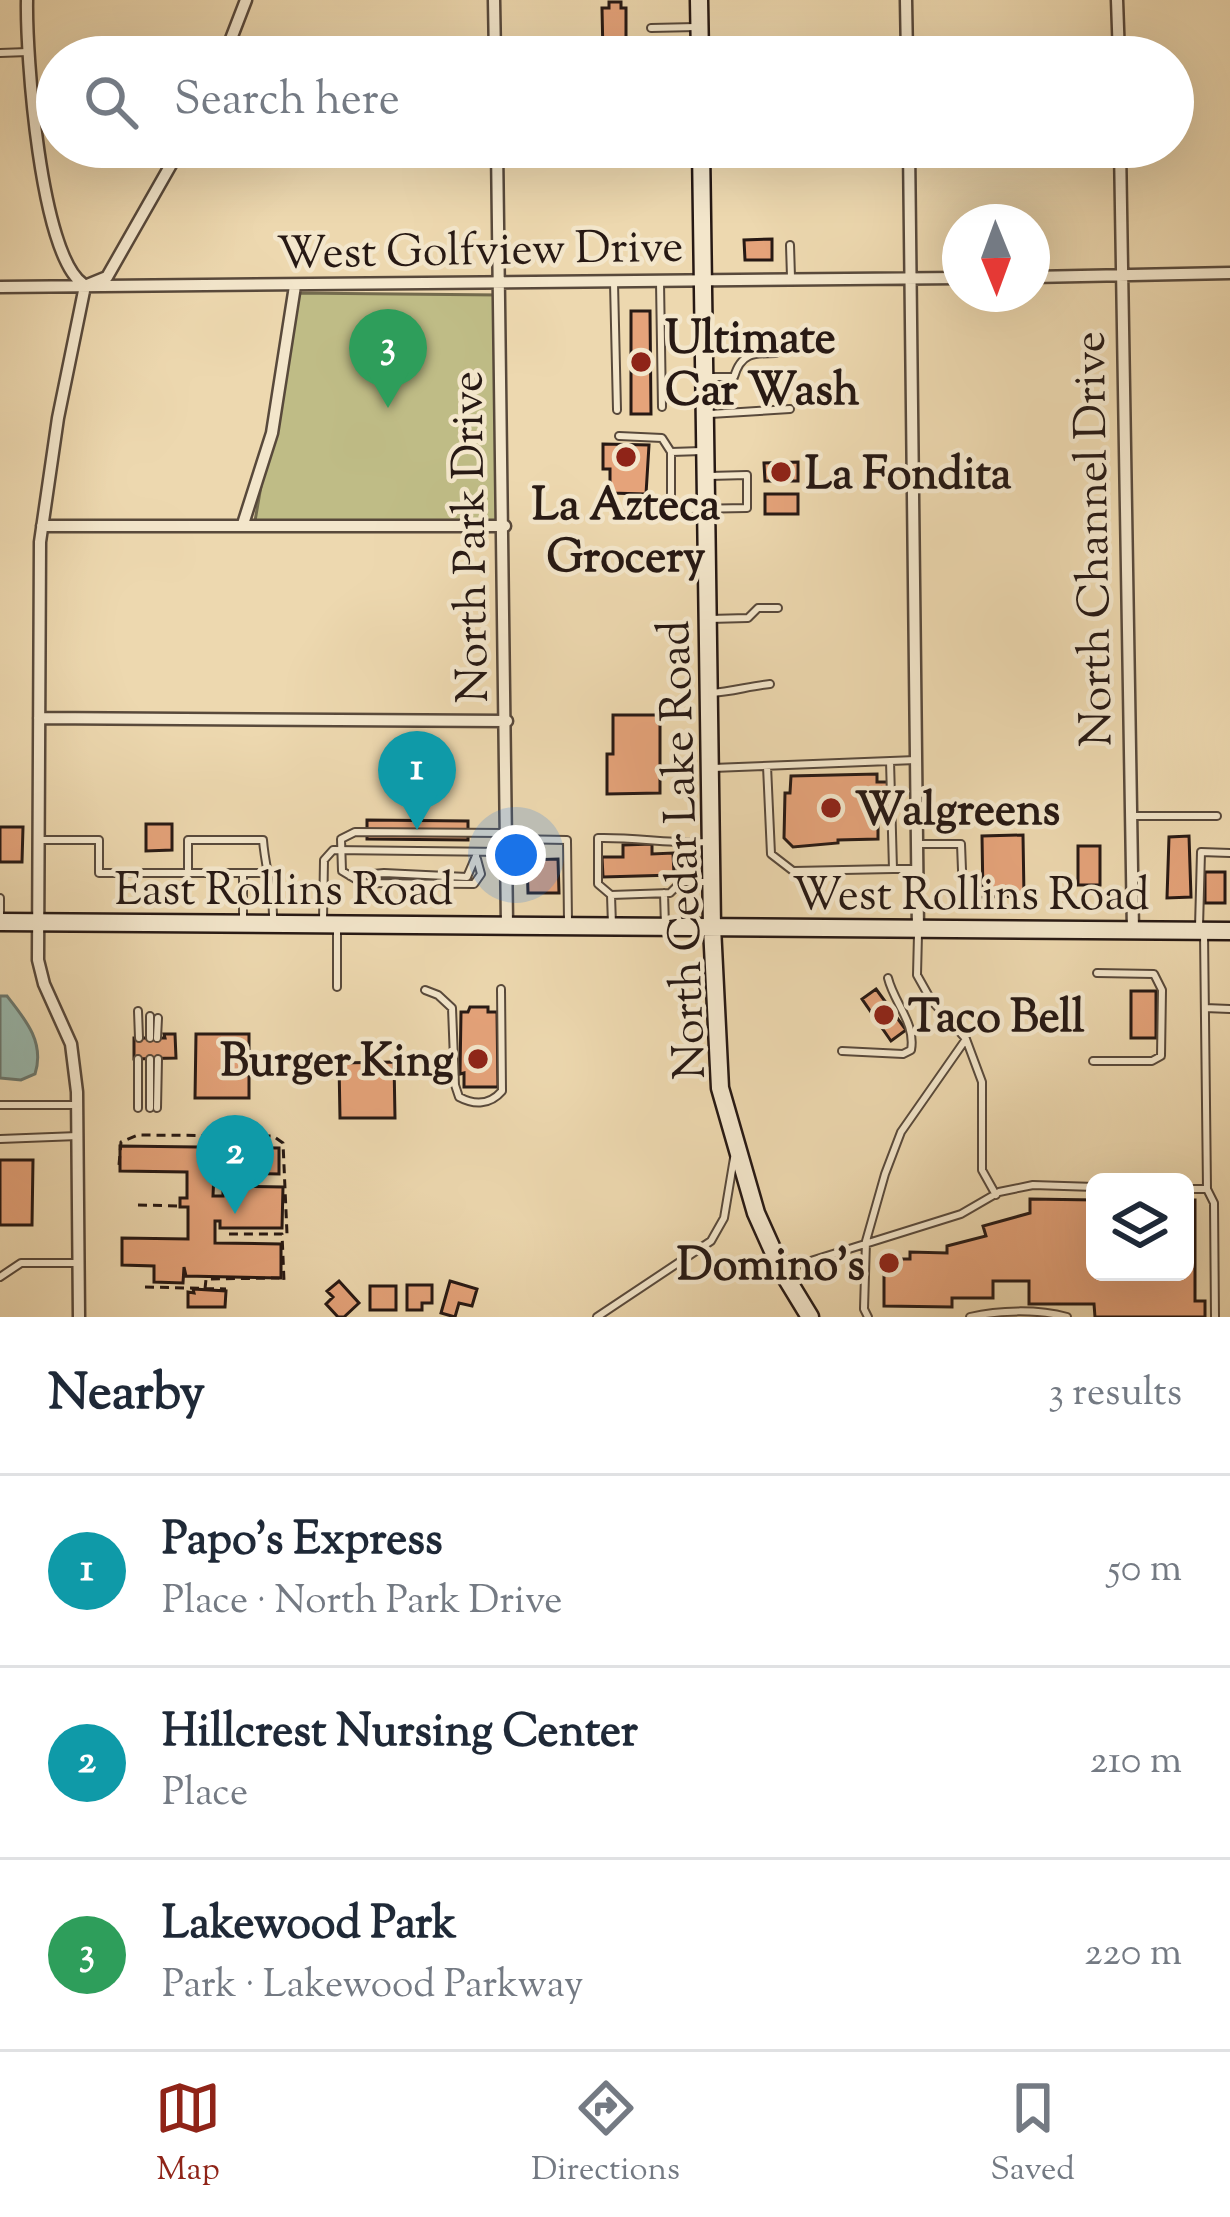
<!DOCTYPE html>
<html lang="en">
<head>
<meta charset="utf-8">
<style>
	:root { --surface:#fff; --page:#f2f2f3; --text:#1f2937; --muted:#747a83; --line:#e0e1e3; --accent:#8f2418 }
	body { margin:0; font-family:"Sorts Mill Goudy",serif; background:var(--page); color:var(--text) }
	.controls { position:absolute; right:36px; bottom:36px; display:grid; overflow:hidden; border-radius:18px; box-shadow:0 12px 48px #0002 }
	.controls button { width:108px; height:108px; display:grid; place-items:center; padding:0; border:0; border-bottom:3px solid var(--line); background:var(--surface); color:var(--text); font:60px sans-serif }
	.compass { position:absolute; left:942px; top:204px; width:108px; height:108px; border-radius:50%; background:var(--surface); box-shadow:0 12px 48px #0002; rotate:179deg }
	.you { position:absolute; left:516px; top:855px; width:42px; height:42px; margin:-30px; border:9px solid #fff; border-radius:50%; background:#1a73e8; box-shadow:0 0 0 18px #1a73e833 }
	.badge { display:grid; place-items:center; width:78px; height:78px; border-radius:50%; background:var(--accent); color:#fff; font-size:39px; font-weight:700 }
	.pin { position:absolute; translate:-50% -99px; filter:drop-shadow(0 3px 6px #0008) }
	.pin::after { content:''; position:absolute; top:63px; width:42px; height:36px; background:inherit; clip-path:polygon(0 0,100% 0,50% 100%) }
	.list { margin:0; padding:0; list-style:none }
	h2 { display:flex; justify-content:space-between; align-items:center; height:156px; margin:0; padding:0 48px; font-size:51px }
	h2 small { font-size:39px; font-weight:400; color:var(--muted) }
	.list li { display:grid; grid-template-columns:78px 1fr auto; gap:36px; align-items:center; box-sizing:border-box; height:192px; padding:0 48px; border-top:3px solid var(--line) }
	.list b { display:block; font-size:45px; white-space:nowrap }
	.list p { margin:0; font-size:39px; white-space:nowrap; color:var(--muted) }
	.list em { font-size:39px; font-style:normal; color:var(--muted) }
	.icon { flex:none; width:66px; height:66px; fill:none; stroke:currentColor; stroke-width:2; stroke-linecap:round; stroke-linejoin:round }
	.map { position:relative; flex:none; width:1230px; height:1317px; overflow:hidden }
	.search { position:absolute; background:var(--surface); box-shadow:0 12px 48px #0002; left:36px; right:36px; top:36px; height:132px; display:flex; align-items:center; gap:30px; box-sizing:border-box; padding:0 42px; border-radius:66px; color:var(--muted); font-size:45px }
	.sheet { height:732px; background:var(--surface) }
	nav { display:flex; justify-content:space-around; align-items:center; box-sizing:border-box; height:168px; border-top:3px solid var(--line); background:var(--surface); font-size:33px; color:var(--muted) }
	nav a { display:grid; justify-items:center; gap:6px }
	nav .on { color:var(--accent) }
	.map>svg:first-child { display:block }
</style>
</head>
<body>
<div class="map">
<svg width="1230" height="1317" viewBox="0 0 1230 1317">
	<rect width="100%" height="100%" fill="#edd8af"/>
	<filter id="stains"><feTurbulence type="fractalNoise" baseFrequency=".00167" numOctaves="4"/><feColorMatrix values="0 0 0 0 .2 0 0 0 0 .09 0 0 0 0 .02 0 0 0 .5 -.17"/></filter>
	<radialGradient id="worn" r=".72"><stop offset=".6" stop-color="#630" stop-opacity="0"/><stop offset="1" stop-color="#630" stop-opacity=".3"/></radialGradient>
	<!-- green -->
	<path fill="#bfbc86" stroke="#736a4d" stroke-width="3" d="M294,293L500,295L505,521H255Z"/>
	<!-- water -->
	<path fill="#99b9ae" stroke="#6b7970" stroke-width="3" d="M0,996H7C26,1020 45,1043 35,1074L21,1080L0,1078Z"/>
	<!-- building -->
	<path fill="#e5a37a" stroke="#271914" stroke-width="3" d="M609,2H621V8H626V38H641V55H603L602,8H609Z
		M772,239V260H745L744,240Z
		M631,311H650L651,414H631Z
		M603,444L649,445L646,494L610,493V469H603Z
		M798,462V481H765L764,463Z
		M765,494H798V514H765Z
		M613,715H660V793L607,794V754H613Z
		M877,774V782H889V801H878V839L838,840V843L793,847L784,838L785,793H790L791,776Z
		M367,820L468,821V840L367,839Z
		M146,824H172V850L146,851Z
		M0,827H23L22,862H0Z
		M1023,835L1024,896L983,897L982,836Z
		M1189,836L1191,897L1167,898L1169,837Z
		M652,844V854L673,853L674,875L603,877L602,857H623V845Z
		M1078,846H1100V885H1078Z
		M558,859L559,893H528L527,860Z
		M1205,872H1225V903H1205Z
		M876,989L906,1030L891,1041L862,999Z
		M1131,991H1156V1038H1131Z
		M470,1007H488V1012H497L498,1087H464V1073L460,1074L461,1012H468Z
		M164,1034H175L176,1058L134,1059V1038H165Z
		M196,1034H249V1098H195Z
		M394,1062L395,1118H340L339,1063Z
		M120,1146L279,1148V1174L214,1173L213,1196H223V1186L283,1187L282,1228H220V1221H215V1243L281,1244V1278L186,1276L184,1267L183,1283L154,1282V1266L122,1265V1238L188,1239V1207H180V1198H187V1172L120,1171Z
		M0,1160H33L32,1225H0Z
		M1030,1199L1095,1200V1272H1185V1200H1195V1301H1205V1317H1095L1094,1304H1029V1281H993V1298H952V1307L884,1306V1259H910V1252L947,1253V1246L986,1236L983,1226L1030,1213Z
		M339,1281L359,1303L344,1317H338L326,1304L333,1297L327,1291Z
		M450,1281L477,1289L472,1306L459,1303L455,1317L441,1313Z
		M407,1285H432V1303H422V1310H407Z
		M370,1286H396V1310H370Z
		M193,1289L226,1291L225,1307H188V1292L194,1293Z"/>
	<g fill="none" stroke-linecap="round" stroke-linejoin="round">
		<defs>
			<path id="service" d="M651,28L696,27
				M0,53L28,52
				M790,245L791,277
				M660,282L662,407
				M614,283L617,410
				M708,377H734C741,353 753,353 776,353
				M710,414L790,409
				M619,436L662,438L671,452L702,451
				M671,452V509
				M633,510L747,508V475L709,476
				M709,619L748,618L758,608H778
				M710,693C732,692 749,686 770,684
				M890,761L893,869H918
				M767,766L771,854L793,871L893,869
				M713,768L916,760
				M1131,816H1217
				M507,839L567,840L568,922
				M39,840H99V873H265
				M679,844L681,882
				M917,844H961L963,896
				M477,859L481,874L474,884L362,883L342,871L341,839L355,832L505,833
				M188,873V840H263C265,868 274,892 273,920
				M243,873V923
				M350,876L384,873L467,877L476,856
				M664,893L665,926
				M611,895L670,893L681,882H711
				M0,898V919
				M323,920L324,860L333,850L504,852
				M612,925L611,895L598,884V838C636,837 670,844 707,842
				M1199,927L1201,852L1230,853
				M337,928V987
				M425,990L438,995L452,1008L455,1085L459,1097C474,1105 490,1105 502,1091L501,989
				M1205,1008L1230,1009
				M138,1011L139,1038
				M150,1038V1016
				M157,1038L158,1018
				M966,1039L982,1082V1170L996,1195
				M842,1051L903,1054L911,1050C916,1023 894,1003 888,978
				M138,1059V1108
				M150,1059V1108
				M1093,1061H1152L1161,1056L1162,990L1154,974L1097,973
				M0,1105H74
				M157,1108L158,1059
				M0,1139L78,1136
				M1185,1189H1207L1204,933
				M1207,1189L1214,1203L1215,1317
				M785,1269L961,1214L999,1192L1033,1185L1095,1187
				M0,1277L21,1263H79
				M597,1317L711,1241L724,1218L734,1158
				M868,1317L864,1309L866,1241L885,1174L901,1132L966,1039L931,1000L917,975L918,934
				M970,1317C999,1310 1038,1309 1067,1317"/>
			<path id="minor" d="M27,0C26,55 40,254 83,284
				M494,0L495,57
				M906,0L907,57
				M1117,0L1119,57
				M224,57L246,0
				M497,147L507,925
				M909,147L918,930
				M1120,147L1133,931
				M1032,277L1230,273
				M0,287L960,278
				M243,524L272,433L295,286
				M42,526H505
				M39,718L507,721
				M79,1317L77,1092L71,1044L44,984L38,960L40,542L58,418L85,286L107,277L181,147"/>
			<path id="secondary" d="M699,0L700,57
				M701,147L712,927L720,1088L756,1213L782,1271L810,1317
				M0,922L1230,931"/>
		</defs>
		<!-- service casing -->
		<use href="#service" stroke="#58493b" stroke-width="10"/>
		<!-- minor casing -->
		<use href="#minor" stroke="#58493b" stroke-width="15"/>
		<!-- secondary casing -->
		<use href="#secondary" stroke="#271914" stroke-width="21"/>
		<!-- path -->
		<path stroke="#271914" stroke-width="3" stroke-dasharray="9 6" stroke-linecap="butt" d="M119,1165L121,1142L138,1135L273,1136L283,1143L287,1234H282
			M138,1205L179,1206
			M145,1287L226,1289
			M205,1289L206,1279L279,1278L284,1281L282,1234H229"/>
		<!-- service -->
		<use href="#service" stroke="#f3e6cb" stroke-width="6"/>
		<!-- minor -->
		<use href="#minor" stroke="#f3e6cb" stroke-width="10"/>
		<!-- secondary -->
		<use href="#secondary" stroke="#f3e6cb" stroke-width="16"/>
	</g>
	<!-- markers -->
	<g fill="#8f2418" stroke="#f3e6cb" stroke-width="4.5">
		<circle cx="641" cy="362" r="12"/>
		<circle cx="626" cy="457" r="12"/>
		<circle cx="781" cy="472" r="12"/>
		<circle cx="831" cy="808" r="12"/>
		<circle cx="884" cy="1015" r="12"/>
		<circle cx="478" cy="1059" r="12"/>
		<circle cx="889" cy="1263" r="12"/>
	</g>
	<g text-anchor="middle" stroke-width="9" stroke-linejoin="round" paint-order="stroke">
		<!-- street labels -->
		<g font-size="45" fill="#271914" stroke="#f3e6cb">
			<text transform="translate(480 248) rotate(-1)" y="16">West Golfview Drive</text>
			<text transform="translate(468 537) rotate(-91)" y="16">North Park Drive</text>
			<text transform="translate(1091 539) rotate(-91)" y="16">North Channel Drive</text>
			<text transform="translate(680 850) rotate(-92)" y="16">North Cedar Lake Road</text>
			<text x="284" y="904">East Rollins Road</text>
			<text x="971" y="909">West Rollins Road</text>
		</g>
		<!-- poi labels -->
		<g font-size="45" font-weight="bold" fill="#271914" stroke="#f3e6cb" text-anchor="start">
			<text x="665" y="352">Ultimate<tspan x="665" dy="52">Car Wash</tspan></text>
			<text x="805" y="488">La Fondita</text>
			<text x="626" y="519" text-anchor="middle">La Azteca<tspan x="626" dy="52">Grocery</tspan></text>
			<text x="855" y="824">Walgreens</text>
			<text x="908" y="1031">Taco Bell</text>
			<text x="454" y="1075" text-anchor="end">Burger King</text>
			<text x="865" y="1279" text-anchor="end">Domino's</text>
		</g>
	</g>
	<rect width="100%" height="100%" filter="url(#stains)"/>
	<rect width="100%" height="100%" fill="url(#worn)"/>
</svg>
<div class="controls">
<button><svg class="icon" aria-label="layers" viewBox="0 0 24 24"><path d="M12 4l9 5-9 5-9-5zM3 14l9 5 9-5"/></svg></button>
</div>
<svg class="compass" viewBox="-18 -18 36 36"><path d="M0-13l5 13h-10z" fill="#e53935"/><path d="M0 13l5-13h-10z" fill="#747a83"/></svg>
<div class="you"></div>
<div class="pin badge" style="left:417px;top:830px;background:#0f9aa8">1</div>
<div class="pin badge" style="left:235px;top:1214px;background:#0f9aa8">2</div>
<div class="pin badge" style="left:388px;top:408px;background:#2e9e5b">3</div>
<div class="search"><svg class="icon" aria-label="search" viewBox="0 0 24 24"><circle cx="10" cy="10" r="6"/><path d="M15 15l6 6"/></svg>Search here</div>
</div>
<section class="sheet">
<h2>Nearby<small>3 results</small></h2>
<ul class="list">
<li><span class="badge" style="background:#0f9aa8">1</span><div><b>Papo's Express</b><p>Place · North Park Drive</p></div><em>50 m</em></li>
<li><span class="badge" style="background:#0f9aa8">2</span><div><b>Hillcrest Nursing Center</b><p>Place</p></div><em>210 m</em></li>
<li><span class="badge" style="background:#2e9e5b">3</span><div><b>Lakewood Park</b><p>Park · Lakewood Parkway</p></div><em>220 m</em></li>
</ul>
</section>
<nav>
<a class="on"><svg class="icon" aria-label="map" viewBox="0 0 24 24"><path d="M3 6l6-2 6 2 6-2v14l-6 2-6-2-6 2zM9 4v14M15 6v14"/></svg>Map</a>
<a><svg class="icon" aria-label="directions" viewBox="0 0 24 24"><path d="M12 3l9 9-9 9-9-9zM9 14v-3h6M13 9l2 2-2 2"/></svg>Directions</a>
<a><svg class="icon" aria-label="saved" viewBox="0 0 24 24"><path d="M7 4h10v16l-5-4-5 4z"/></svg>Saved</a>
</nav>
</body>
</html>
